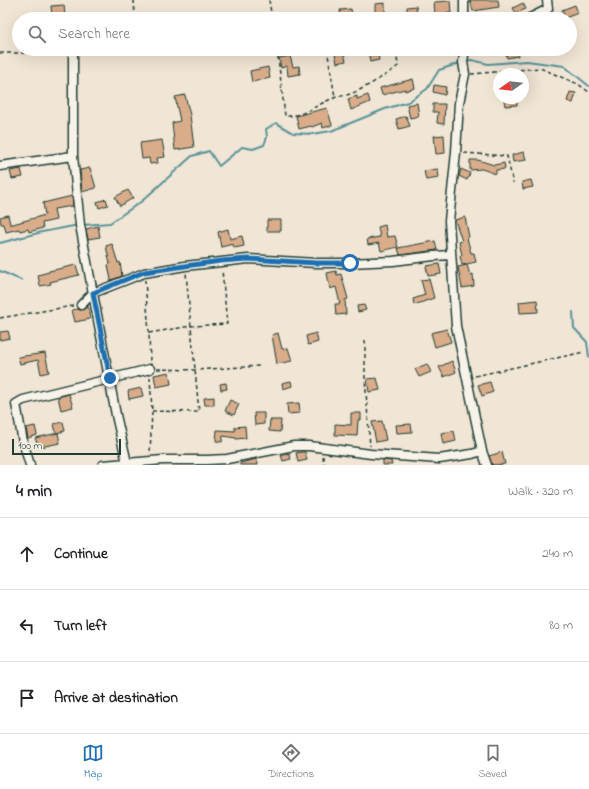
<!DOCTYPE html>
<html lang="en">
<head>
<meta charset="utf-8">
<style>
	:root { --surface:#fff; --page:#f6f6f6; --text:#202124; --muted:#757577; --line:#e0e0e0; --accent:#1f6fb2 }
	body { margin:0; font-family:"Indie Flower",sans-serif; background:var(--page); color:var(--text) }
	.compass { position:absolute; left:493px; top:68px; width:36px; height:36px; border-radius:50%; background:var(--surface); box-shadow:0 4px 16px #0002; rotate:256deg }
	.scale { position:absolute; left:12px; bottom:10px; width:109px; box-sizing:border-box; padding-left:4px; border:2px solid #1f3d34; border-top:0; font-size:11px; line-height:14px; white-space:nowrap; color:#1f3d34; -webkit-text-stroke:3px #f7f3e8; paint-order:stroke }
	.stop { position:absolute; width:12px; height:12px; margin:-9px; border:3px solid #1f6fb2; border-radius:50%; background:#fff }
	.stop.end { background:#1f6fb2; border-color:#fff; box-shadow:0 1px 4px #0008 }
	.list { margin:0; padding:0; list-style:none }
	h2 { display:flex; justify-content:space-between; align-items:center; height:52px; margin:0; padding:0 16px; font-size:17px }
	h2 small { font-size:13px; font-weight:400; color:var(--muted) }
	.list li { display:grid; grid-template-columns:26px 1fr auto; gap:12px; align-items:center; box-sizing:border-box; height:72px; padding:0 16px; border-top:1px solid var(--line) }
	.list b { display:block; font-size:15px; white-space:nowrap }
	.list em { font-size:13px; font-style:normal; color:var(--muted) }
	.icon { flex:none; width:22px; height:22px; fill:none; stroke:currentColor; stroke-width:2; stroke-linecap:round; stroke-linejoin:round }
	.map { position:relative; flex:none; width:589px; height:465px; overflow:hidden }
	.search { position:absolute; background:var(--surface); box-shadow:0 4px 16px #0002; left:12px; right:12px; top:12px; height:44px; display:flex; align-items:center; gap:10px; box-sizing:border-box; padding:0 14px; border-radius:22px; color:var(--muted); font-size:15px }
	.sheet { height:268px; background:var(--surface) }
	nav { display:flex; justify-content:space-around; align-items:center; box-sizing:border-box; height:56px; border-top:1px solid var(--line); background:var(--surface); font-size:11px; color:var(--muted) }
	nav a { display:grid; justify-items:center; gap:2px }
	nav .on { color:var(--accent) }
	.map>svg:first-child { display:block }
</style>
</head>
<body>
<div class="map">
<svg width="589" height="465" viewBox="0 0 589 465">
	<rect width="100%" height="100%" fill="#f1e5d5"/>
	<filter id="ink" filterUnits="userSpaceOnUse"><feTurbulence type="fractalNoise" baseFrequency=".025" numOctaves="2"/><feDisplacementMap in="SourceGraphic" scale="8" xChannelSelector="R" yChannelSelector="G"/><feConvolveMatrix kernelMatrix="1 2 1 2 8 2 1 2 1" color-interpolation-filters="sRGB"/></filter>
	<g filter="url(#ink)">
		<g fill="none" stroke-linecap="round" stroke-linejoin="round">
			<!-- stream -->
			<path stroke="#599399" stroke-width="2" d="M466,61L472,60L488,64L527,61L564,66L589,86
				M83,225L110,223L142,201L192,156L209,151L219,166L242,147L253,149L264,145L267,137L266,129L276,123L293,133L312,134L331,131L385,109L408,102L427,89L439,70L460,63
				M0,243L42,232L79,225
				M0,271L21,280
				M573,312L574,328L587,342L589,357"/>
		</g>
		<!-- building -->
		<path fill="#d9ac8a" stroke="#1f3d34" d="M470,0H498L499,7L473,11Z
			M450,1L451,13L435,14L434,2Z
			M385,3V16H375V4Z
			M523,3L526,9L516,13L513,8Z
			M64,5L65,16H52L51,6Z
			M575,5L578,13L565,18L562,10Z
			M416,6L417,15L407,16V7Z
			M351,9L352,17L341,19L340,10Z
			M334,49H343L346,61L337,63Z
			M368,49H377L379,60L370,62Z
			M505,49H516L518,56L507,58Z
			M290,56L293,67L299,66L300,74L288,76L287,66L281,68L279,58Z
			M268,67L270,78L252,82L250,71Z
			M413,79L415,88L405,91V89L382,95L380,88Z
			M434,85L446,87L445,95L433,92Z
			M570,92L576,93L573,103L567,101Z
			M185,95L190,115L194,147L175,150L172,123L180,121L175,97Z
			M368,95L370,102L351,110L348,99L357,96V99Z
			M510,98H517V105L505,106L504,100H511Z
			M417,103L419,116L410,118L407,105Z
			M433,104H445L444,124L437,123L438,112H433Z
			M327,108L332,125L323,128L322,123L312,127L311,126L299,129L296,116Z
			M406,116L410,126L399,129L396,119Z
			M444,135L445,153L436,154L434,136Z
			M162,140L165,157L157,158L158,163L150,164L149,158L142,159L140,143Z
			M524,152L526,160L513,162L512,155Z
			M470,160H478L494,165L504,163L505,169L496,170V174L482,169L470,170Z
			M90,168L96,188L82,192L80,170Z
			M21,169L23,177L12,179L10,171Z
			M438,169L439,178L426,180L424,171Z
			M461,169L470,173L467,180L459,176Z
			M531,180L533,187L523,189L522,182Z
			M128,190L133,198L120,206L115,197Z
			M72,196L73,206L54,209L56,220L42,223L43,228L29,232L28,229L20,231L19,229L6,232L4,224H1L0,217L8,215L10,224H13L45,215L43,203Z
			M106,199L108,205L99,208L97,202Z
			M465,217L469,237L467,238L471,253H474L476,262L462,265L460,256L462,255L459,242L462,241L455,220Z
			M267,220H281V231H267Z
			M385,225L387,237L395,236L398,247L381,251L379,243L368,245L367,239L380,237L378,227Z
			M98,226L100,237L88,239L86,229Z
			M228,229L230,239L242,236L244,246L234,248L233,244L221,247L218,232Z
			M435,241L437,250L400,255L398,248Z
			M112,244L118,263L120,262L122,276L111,280L108,265L110,264L106,246Z
			M439,264L441,274L428,276L426,266Z
			M76,265L79,275L50,282L51,284L40,286L38,275L49,272V271Z
			M467,265L470,275L473,274L474,286L462,288L458,267Z
			M336,271L337,275L341,274L348,299L345,300L346,314L336,315L335,304H340L336,287L330,289L327,273Z
			M429,279L434,298L414,305L413,299L425,295L421,280Z
			M537,300L538,312L520,313L519,302Z
			M364,305L366,310L358,312L357,306Z
			M88,306L90,319L75,322L72,310L77,309L82,310Z
			M447,329L451,342L435,347L431,333Z
			M8,331L10,338L0,340V332Z
			M278,333L282,349L288,348L292,361L277,364L272,335Z
			M316,333L318,342L308,345L306,336Z
			M45,353L49,372L41,374L38,360L20,364L18,357Z
			M452,361L456,372L444,377L439,367Z
			M427,364L431,372L419,377L415,369Z
			M169,372L171,384L156,387L154,375Z
			M377,378L380,390L369,392L367,379Z
			M291,381L292,386L283,389L282,383Z
			M490,382L493,392L482,396L478,385Z
			M226,383L227,389L221,390L220,384Z
			M141,388L143,396L129,399L128,391Z
			M69,394L73,407L61,410L58,397Z
			M214,397V405H205L204,398Z
			M230,400L239,404L234,415L225,411Z
			M299,403L300,413L288,414L287,404Z
			M254,413H264V424L255,425Z
			M351,413H361V420H358L357,436L335,435V424L351,425Z
			M270,420H281L280,432L269,431Z
			M382,421L386,440L376,442L372,422Z
			M63,422L65,431L56,433L54,424Z
			M411,424L412,432L397,433L396,425Z
			M35,426L37,435L28,438L26,428Z
			M245,426L246,438L236,439V438L223,436L222,442L216,441L217,430L235,431V427Z
			M454,431L456,441L443,444L441,433Z
			M58,433L60,443L40,447L39,443H37L35,438Z
			M302,452H305L307,460L298,462L296,453Z
			M502,452L505,464L492,465L489,456Z
			M289,453L291,459L283,461L281,455Z
			M257,459L258,465H240V463Z
			M383,460L391,461L392,465H383Z"/>
		<g fill="none" stroke-linecap="round" stroke-linejoin="round">
			<defs>
				<path id="minor" d="M464,19V0
					M528,19L548,9L547,0
					M465,49L463,62L465,74L459,103L456,152L449,221L456,326L482,451L487,465
					M73,156L80,225L116,415L127,463
					M0,166L73,156V53
					M81,305L93,293L144,273L185,266L248,259L316,263H350L393,261L434,256L451,255
					M30,465L23,442L16,404L23,400L150,369
					M103,465L163,460H207L227,459L294,446H309L371,454L439,459L472,454L482,451"/>
			</defs>
			<!-- minor casing -->
			<use href="#minor" stroke="#1f3d34" stroke-width="11"/>
			<!-- path -->
			<path stroke="#1f3d34" stroke-width="1.5" stroke-dasharray="4 3" stroke-linecap="butt" d="M134,0L135,19
				M269,0L272,19
				M277,49L285,116C304,117 317,104 334,98C338,96 343,96 347,95C359,92 388,74 398,66L396,49
				M327,49L335,97
				M0,53H66
				M80,53L227,49
				M471,74L540,68L578,84L589,92
				M464,153L507,156L513,183
				M145,280L149,333L150,362
				M0,318L73,306
				M149,333L191,326L227,324L222,270
				M365,340V378L370,446
				M157,369L194,370L260,366
				M475,376L584,352
				M150,377L152,411L150,454
				M152,411L199,412L186,273
				M323,456L324,465"/>
			<!-- minor -->
			<use href="#minor" stroke="#f7f3e8" stroke-width="8"/>
		</g>
	</g>
	<g fill="none" stroke-linecap="round" stroke-linejoin="round" filter="url(#ink)">
		<!-- route -->
		<path stroke="#1f6fb2" stroke-width="5" d="M110,378L93,293L144,272L185,266L221,261L248,259L316,263H350"/>
	</g>
</svg>
<svg class="compass" viewBox="-18 -18 36 36"><path d="M0-13l5 13h-10z" fill="#e53935"/><path d="M0 13l5-13h-10z" fill="#757577"/></svg>
<div class="scale">100 m</div>
<div class="stop" style="left:350px;top:263px"></div>
<div class="stop end" style="left:110px;top:378px"></div>
<div class="search"><svg class="icon" aria-label="search" viewBox="0 0 24 24"><circle cx="10" cy="10" r="6"/><path d="M15 15l6 6"/></svg>Search here</div>
</div>
<section class="sheet">
<h2>4 min<small>Walk · 320 m</small></h2>
<ul class="list">
<li><svg class="icon" aria-label="ahead" viewBox="0 0 24 24"><path d="M12 20V5M6 11l6-6 6 6"/></svg><div><b>Continue</b></div><em>240 m</em></li>
<li><svg class="icon" aria-label="left" viewBox="0 0 24 24"><path d="M17 20v-9H6M10 6l-5 5 5 5"/></svg><div><b>Turn left</b></div><em>80 m</em></li>
<li><svg class="icon" aria-label="arrive" viewBox="0 0 24 24"><path d="M6 21V4h12l-3 4 3 4H6"/></svg><div><b>Arrive at destination</b></div></li>
</ul>
</section>
<nav>
<a class="on"><svg class="icon" aria-label="map" viewBox="0 0 24 24"><path d="M3 6l6-2 6 2 6-2v14l-6 2-6-2-6 2zM9 4v14M15 6v14"/></svg>Map</a>
<a><svg class="icon" aria-label="directions" viewBox="0 0 24 24"><path d="M12 3l9 9-9 9-9-9zM9 14v-3h6M13 9l2 2-2 2"/></svg>Directions</a>
<a><svg class="icon" aria-label="saved" viewBox="0 0 24 24"><path d="M7 4h10v16l-5-4-5 4z"/></svg>Saved</a>
</nav>
</body>
</html>
